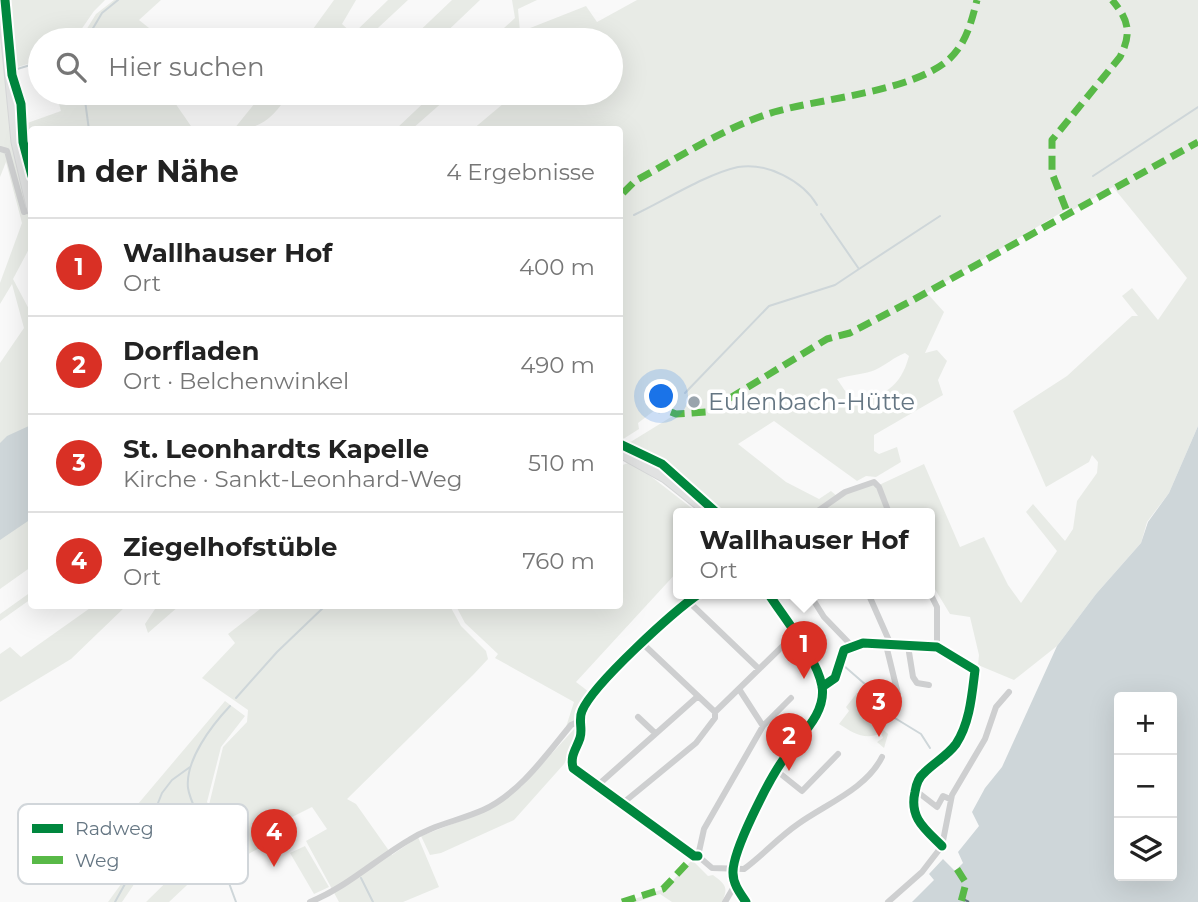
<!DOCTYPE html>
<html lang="de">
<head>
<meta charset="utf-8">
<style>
	:root { --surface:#fff; --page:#f6f6f6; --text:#222; --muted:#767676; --line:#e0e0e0; --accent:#d93025 }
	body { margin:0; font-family:Montserrat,sans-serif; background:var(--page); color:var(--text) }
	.controls { position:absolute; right:21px; bottom:21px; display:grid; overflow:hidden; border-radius:7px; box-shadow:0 7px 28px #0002 }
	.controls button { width:63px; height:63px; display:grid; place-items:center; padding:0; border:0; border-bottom:2px solid var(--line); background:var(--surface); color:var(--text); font:35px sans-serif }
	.you { position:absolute; left:662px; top:397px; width:24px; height:24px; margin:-18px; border:5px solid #fff; border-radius:50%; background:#1a73e8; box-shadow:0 0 0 10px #1a73e833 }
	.badge { display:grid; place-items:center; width:46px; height:46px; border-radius:50%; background:var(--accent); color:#fff; font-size:23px; font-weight:700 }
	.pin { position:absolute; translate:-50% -58px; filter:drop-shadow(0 2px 4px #0008) }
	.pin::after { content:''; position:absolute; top:37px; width:24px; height:21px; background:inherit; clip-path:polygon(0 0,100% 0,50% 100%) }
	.popup { position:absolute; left:673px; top:508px; width:262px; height:91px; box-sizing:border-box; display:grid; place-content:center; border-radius:7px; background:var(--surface); filter:drop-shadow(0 2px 5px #0005); font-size:23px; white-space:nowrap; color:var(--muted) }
	.popup b { font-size:26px; color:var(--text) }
	.popup::after { content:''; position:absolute; left:50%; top:100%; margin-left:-14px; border:14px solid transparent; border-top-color:var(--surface) }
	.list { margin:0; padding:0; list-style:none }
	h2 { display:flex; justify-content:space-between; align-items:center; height:91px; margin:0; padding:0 28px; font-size:30px }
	h2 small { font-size:23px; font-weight:400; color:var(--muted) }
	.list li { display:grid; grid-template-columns:46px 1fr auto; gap:21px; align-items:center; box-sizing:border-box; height:98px; padding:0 28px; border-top:2px solid var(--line) }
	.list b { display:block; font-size:26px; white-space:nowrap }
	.list p { margin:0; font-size:23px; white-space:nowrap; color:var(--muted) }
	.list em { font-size:23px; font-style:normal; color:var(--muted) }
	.icon { flex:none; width:38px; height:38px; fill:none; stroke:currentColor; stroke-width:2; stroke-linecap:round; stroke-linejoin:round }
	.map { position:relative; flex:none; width:1198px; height:902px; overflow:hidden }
	.search { position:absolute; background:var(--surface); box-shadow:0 7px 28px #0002; left:28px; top:28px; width:595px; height:77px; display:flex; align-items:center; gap:18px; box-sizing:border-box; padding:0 24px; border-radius:38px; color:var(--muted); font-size:26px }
	.panel { position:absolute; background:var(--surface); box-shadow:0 7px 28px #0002; left:28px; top:126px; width:595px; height:483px; border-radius:7px }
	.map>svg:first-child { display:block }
</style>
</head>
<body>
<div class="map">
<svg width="1198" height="902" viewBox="0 0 1198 902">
	<rect width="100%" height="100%" fill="#f9f9f9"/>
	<!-- green -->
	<path fill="#e8ebe6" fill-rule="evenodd" d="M8,0H105L94,11L74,40H40V60L18,67Z
		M114,0H161L139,20L164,40H80L96,14Z
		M334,0H356L342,24L353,34L388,0H408L365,40H305Z
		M452,0H480L438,40H410Z
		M512,0H537L518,9L520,32L586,6L597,22L637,0H1198V426L1169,493L1147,522L1141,543L1096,594L1057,646L1014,680L978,665L979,655L970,617L950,614L930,581V513H891L879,485L924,464L960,547L984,537L1008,585L1021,603L1057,551L1026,512L1033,504L1065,541L1073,529L1077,501L1097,473L1098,462L1092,455L1089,462L1046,487L1013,411L1067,376L1132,316H1138L1122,296L1132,288L1158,320L1187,278L1113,187L1071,211L1067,209L927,293L944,312L925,353L937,350L947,361L938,380L943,395L874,435V451L879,454L897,447L901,462L876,477L866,476L857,481L774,421L738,444L786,482L819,499L831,491L838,497L815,513H717L662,464L624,446L676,414L671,405L659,414L655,410L638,423L639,429L620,441V130H472L516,93H611V40H491L515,18ZM905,353L909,356C900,389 884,394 854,404L837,379C848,375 867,374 875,370C886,365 894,357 905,353Z
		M0,10L11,140L32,222L31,249L30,247L13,279L31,313V567L0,589V363L24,328L12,284L0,304V283L22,223L6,162L0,177Z
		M56,93H173V100L193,129L32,130L31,197L20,145L19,126L61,111Z
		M263,93H289C275,116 261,130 234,129Z
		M434,93H453L412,129H396Z
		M628,463L644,471L698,513H678V571L576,682L593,695L578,720L566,727L574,702L495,658L498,654L465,623L456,606H620V466Z
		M871,484L876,486L887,513H819L848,492Z
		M31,592V599L0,621V614Z
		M93,606H126L71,659L0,702V654L10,647L21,657Z
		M157,606H179L148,633L145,624Z
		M264,606H450L461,626L486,651L488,659L473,675L347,799L356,804L392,855L418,837L439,887L403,902H339L306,841L327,829L312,807L272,827L277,838L227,866L210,827L207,828L209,836L155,830L127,817L225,701L245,716L221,747L207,802L209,805L223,747L247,722L248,710L202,678L235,643L228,634Z
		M857,693L860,696L856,702L860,707L865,702L875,716L873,720L888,734L884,748L877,742L883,738L881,733C865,741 853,733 839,724L849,711L846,707Z
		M576,727L579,735L564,764L514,820L441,853L430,855L421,836L484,812L522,786Z
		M156,836L164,840L122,902H108Z
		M205,838H209L228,877L221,876L214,882L202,871L169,902H146L202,847Z
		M305,846L329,887L314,894L290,853Z
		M692,860L708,876L713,875C725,884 729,887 722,902H672L660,894L637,902H626L666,888Z"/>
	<!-- water -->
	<path fill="#ced6d9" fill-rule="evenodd" d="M31,425V519L0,540V443L7,436Z
		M1198,426V902H912L934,880L929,874L943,859L955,871L963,863L958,852L979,826L972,812L985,788L1002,767L1057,646L1096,594L1141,543L1148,522L1169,493ZM1119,697H1172V876H1119Z"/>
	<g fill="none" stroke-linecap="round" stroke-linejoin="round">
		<!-- stream -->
		<path stroke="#ced6d9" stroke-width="2" d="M86,40L102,13L118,0
			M14,70L40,62
			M84,93L89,130
			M1093,176L1198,107
			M634,215C664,201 706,174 738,167C767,162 803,181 817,205
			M620,224L621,223
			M859,269L940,216
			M685,393L769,306L835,285L859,269L821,214
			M843,665L866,685L885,712L921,734L930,748
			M236,698L277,652L325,606
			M205,834C201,819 190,802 188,788C185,760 212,725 230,706
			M207,841L223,873
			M361,878L373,902
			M229,883L236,902
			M115,902L156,828V808L162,793L172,780L190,767"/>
		<!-- ferry -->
		<path stroke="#60757c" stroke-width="2" stroke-dasharray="9 7" stroke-linecap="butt" d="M963,899L969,902"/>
		<defs>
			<path id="secondary" d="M2,0L16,142L32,211
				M620,453L665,478L709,513
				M746,902C740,893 733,884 733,873C732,851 769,780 783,760C797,738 827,715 822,686C817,658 784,618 768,593"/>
		</defs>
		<!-- secondary casing -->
		<use href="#secondary" stroke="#d5d6d7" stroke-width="11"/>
		<!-- minor -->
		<path stroke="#cecfd0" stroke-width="6" d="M0,149L7,151L24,212L31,209
			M815,513L845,492L874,482L879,487L889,513
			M813,593L812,598L824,617L851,645
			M868,593L891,645
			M930,593L937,607V647
			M688,601L759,669
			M642,643L715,712
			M886,645L898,694
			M908,646L913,677L917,683L929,685
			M822,687L835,678L844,650L863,643L937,647L975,670C972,694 970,723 956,744C947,756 935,762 924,773C918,778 916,785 915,792C909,818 925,829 942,846
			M638,717L655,733
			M763,726L791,698
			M777,771L802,791L838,754
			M598,785L697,697
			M915,790L937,807L943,796L950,799
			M623,803L696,743L715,718V712L794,635
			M698,856H694L573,768C570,755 576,750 580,738C583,729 578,720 582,711C593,684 674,611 700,593
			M698,856L712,868L744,869C763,855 779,837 798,824C826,804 866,789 882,757
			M698,856L704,829L763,726L739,689
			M310,902C347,887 375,860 409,840C432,825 458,821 483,810C520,793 546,755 571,725L580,721
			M725,902L735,885
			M888,902L922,872L942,846L952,795L985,739L996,707L1009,692"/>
		<!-- secondary -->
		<use href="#secondary" stroke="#e1e2e2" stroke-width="9"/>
		<!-- quiet -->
		<path stroke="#58b947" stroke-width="7" stroke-dasharray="14 7" stroke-linecap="butt" d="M623,193L635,181C680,157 725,127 774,112C823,98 909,92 947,61C966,45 971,23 977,0
			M1066,209L1052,173V140L1120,57C1132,33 1129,20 1112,0
			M671,412L676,414L707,412L827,339L850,333L913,300L1198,142
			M957,869L966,883L961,902
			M622,902L663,889L694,856"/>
		<defs>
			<path id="cycleway" d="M5,0L12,75L21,104L23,142L32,176
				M620,444L662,464L717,513
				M822,687L835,678L844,650L863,643L937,647L975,670C972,694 970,723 956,744C947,756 935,762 924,773C918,778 916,785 915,792C909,818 925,829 942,846
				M698,856H694L573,768C570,755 576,750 580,738C583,729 578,720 582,711C593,684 674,611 700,593
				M746,902C740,893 733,884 733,873C732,851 769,780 783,760C797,738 827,715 822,686C817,658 784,618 768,593"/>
		</defs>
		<!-- cycleway casing -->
		<use href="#cycleway" stroke="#fff" stroke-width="13"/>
		<!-- cycleway -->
		<use href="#cycleway" stroke="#00873e" stroke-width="9"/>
	</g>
	<!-- markers -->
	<circle fill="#99a4ac" stroke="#fff" stroke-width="2.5" cx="694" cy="402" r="7"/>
	<g text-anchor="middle" stroke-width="7" stroke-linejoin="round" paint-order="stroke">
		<!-- poi labels -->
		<g font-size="24" fill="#657683" stroke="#fff" text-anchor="start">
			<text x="708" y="410">Eulenbach-Hütte</text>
		</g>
	</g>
	<!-- legend -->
	<rect x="18" y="804" width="230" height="80" rx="10" fill="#fff" stroke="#d1d6da" stroke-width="2"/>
	<rect x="32" y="824" width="31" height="9" fill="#00873e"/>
	<rect x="32" y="856" width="31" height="8" fill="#58b947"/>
	<g font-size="19" fill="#657683">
		<text x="75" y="835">Radweg</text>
		<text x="75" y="867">Weg</text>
	</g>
</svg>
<div class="controls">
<button>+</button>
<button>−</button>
<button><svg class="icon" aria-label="layers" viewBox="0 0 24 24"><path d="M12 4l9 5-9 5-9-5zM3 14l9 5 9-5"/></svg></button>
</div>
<div class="you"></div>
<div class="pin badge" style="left:804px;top:679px">1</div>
<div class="popup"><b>Wallhauser Hof</b>Ort</div>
<div class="pin badge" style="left:789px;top:771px">2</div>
<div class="pin badge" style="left:879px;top:737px">3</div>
<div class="pin badge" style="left:274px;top:867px">4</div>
<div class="search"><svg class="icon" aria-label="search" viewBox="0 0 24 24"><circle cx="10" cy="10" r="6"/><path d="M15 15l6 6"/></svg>Hier suchen</div>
<section class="panel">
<h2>In der Nähe<small>4 Ergebnisse</small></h2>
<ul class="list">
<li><span class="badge">1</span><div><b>Wallhauser Hof</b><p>Ort</p></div><em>400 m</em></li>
<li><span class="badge">2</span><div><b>Dorfladen</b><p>Ort · Belchenwinkel</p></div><em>490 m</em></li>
<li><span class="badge">3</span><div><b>St. Leonhardts Kapelle</b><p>Kirche · Sankt-Leonhard-Weg</p></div><em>510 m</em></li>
<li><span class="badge">4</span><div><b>Ziegelhofstüble</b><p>Ort</p></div><em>760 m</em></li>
</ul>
</section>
</div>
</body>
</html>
